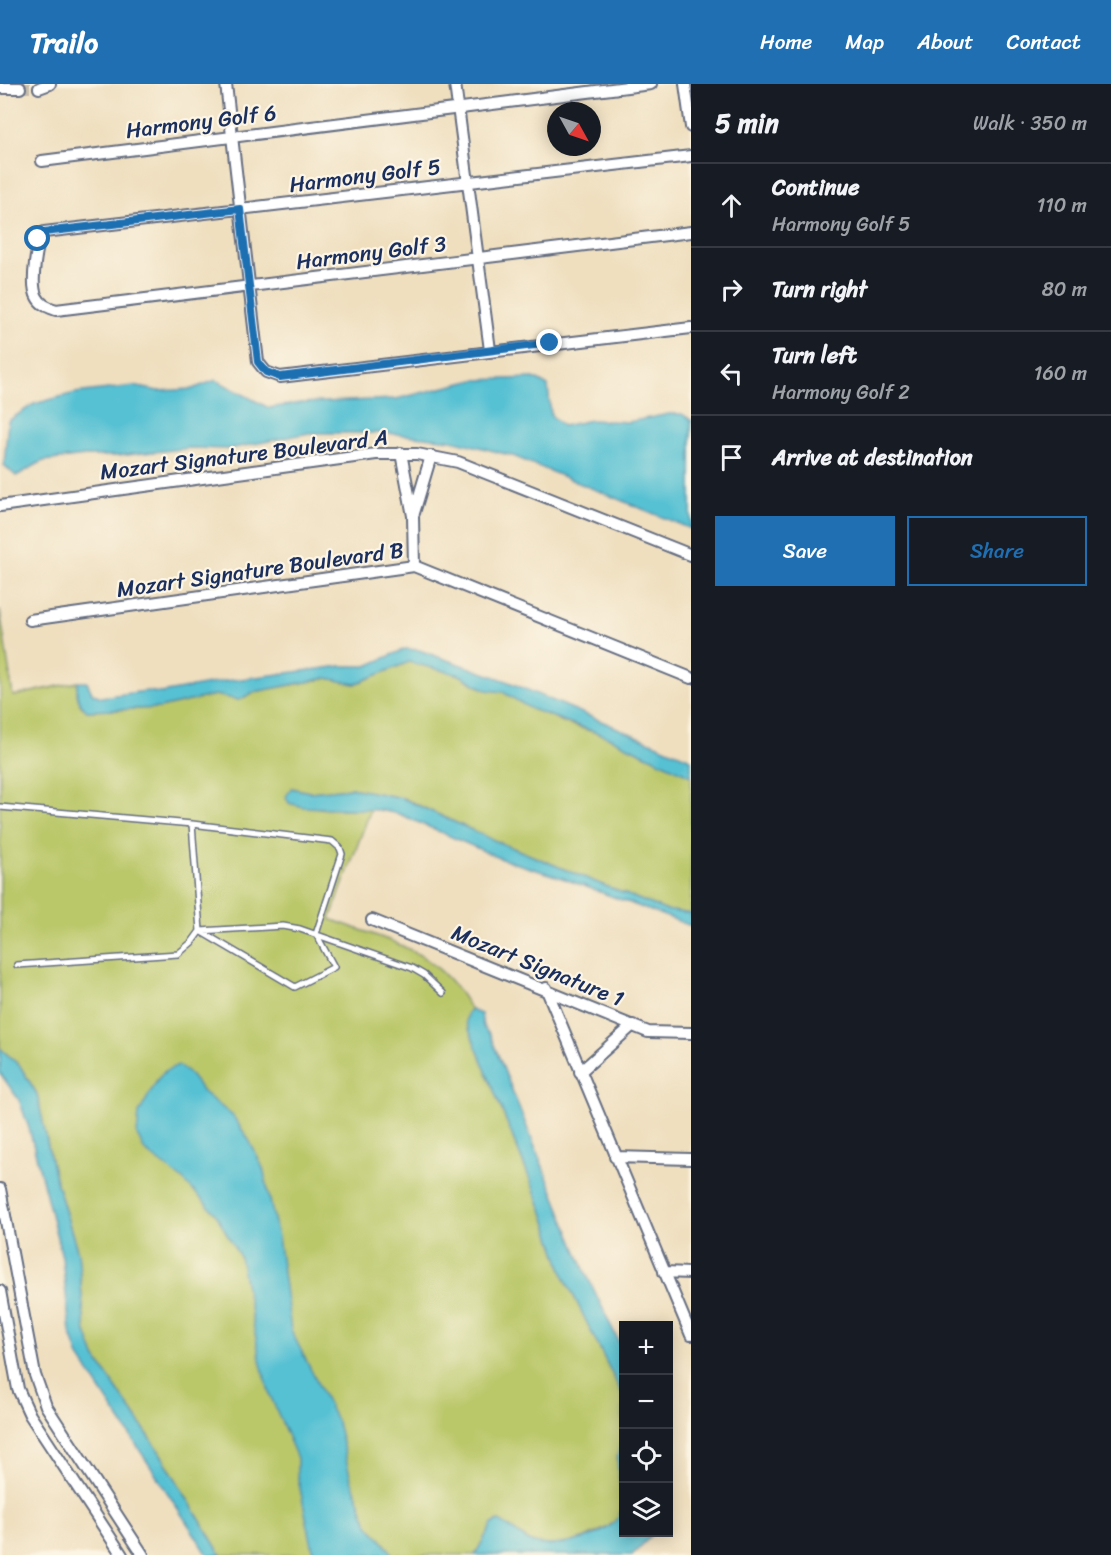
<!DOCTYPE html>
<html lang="en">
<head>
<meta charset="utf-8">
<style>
	:root { --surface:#171b24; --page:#242831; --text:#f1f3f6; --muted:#9ea1a6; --line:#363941; --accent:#1f6fb2 }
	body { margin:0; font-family:Sriracha,sans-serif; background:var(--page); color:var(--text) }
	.controls { position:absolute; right:18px; bottom:18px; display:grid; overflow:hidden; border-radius:0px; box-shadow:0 3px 15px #0003 }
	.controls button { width:54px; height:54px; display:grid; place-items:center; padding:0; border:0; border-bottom:2px solid var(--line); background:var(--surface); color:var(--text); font:30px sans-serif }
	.compass { position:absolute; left:547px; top:18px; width:54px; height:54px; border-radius:50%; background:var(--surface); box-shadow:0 3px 15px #0003; rotate:130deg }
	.stop { position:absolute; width:18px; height:18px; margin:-14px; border:4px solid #1f6fb2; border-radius:50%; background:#fff }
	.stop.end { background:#1f6fb2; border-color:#fff; box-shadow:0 2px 6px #0008 }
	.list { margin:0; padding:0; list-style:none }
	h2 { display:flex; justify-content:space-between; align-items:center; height:78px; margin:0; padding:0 24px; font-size:26px }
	h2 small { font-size:20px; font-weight:400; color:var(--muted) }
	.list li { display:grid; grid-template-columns:39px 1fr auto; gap:18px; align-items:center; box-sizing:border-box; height:84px; padding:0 24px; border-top:2px solid var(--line) }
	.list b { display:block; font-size:22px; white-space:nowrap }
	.list p { margin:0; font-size:20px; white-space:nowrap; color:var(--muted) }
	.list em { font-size:20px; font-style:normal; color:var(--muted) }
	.actions { display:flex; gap:12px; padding:18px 24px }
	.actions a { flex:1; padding:14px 0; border:2px solid var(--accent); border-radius:0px; text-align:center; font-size:21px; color:var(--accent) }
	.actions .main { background:var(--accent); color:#fff }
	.icon { flex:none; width:33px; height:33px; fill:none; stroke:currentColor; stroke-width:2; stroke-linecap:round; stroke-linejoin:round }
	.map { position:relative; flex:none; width:691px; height:1471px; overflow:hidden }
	header { display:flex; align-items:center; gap:36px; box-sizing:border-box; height:84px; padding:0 30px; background:var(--accent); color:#fff }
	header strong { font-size:28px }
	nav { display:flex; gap:33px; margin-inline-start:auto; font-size:21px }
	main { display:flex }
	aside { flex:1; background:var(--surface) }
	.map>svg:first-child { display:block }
</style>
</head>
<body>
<header>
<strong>Trailo</strong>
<nav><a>Home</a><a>Map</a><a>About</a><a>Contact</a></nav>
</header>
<main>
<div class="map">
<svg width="691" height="1471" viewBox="0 0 691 1471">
	<rect width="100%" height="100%" fill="#fcf5e5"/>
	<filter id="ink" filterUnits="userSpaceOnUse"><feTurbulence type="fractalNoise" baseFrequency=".0167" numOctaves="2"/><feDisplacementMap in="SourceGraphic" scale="12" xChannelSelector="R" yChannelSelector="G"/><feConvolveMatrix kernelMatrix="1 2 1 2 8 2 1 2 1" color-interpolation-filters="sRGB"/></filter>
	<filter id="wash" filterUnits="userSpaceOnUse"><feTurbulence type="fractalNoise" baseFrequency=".008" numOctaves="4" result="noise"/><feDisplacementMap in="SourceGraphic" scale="24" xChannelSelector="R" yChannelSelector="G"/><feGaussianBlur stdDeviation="1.35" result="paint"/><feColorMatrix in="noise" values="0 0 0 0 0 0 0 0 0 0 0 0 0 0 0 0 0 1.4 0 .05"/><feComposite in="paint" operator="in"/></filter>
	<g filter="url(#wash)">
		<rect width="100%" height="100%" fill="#efdfbf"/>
		<!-- green -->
		<path fill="#bbc86a" stroke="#6b7c64" stroke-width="1.5" d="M0,526L13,612L78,598L80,621L87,627L160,624L215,611L239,616L254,608L328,594L355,600L409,578L460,591L477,602L503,608L565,639L606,652L691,692V830L665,826L598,799L489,754L403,714L351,704L310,708L292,704L289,719L326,725H371L330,835C393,859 436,864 471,926L467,929L466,938L542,1125L564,1192L623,1312V1356L617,1373L622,1425L618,1434L608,1443L585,1454L563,1461L544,1462L531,1458L499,1437L492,1440L475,1471H221L159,1367L95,1273L85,1245L78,1169L54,1090L37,1010L20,982L0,964Z"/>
		<!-- water -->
		<path fill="#57c1d3" stroke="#397898" stroke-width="1.5" d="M534,294L548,302L551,331L563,342L591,336L628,338L669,330H682L691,336V445L513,372L452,356L386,349H309L229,365L191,364L117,372H85L43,377L16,392L4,381L8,337L34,320L75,309L134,302L158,307L192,305L216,296L269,324L300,319L396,315L474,296Z
			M405,565L419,566L504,596L691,675V692L606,652L531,625L503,608L486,606L460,591L409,578L355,600L327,594L254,608L239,616L215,611L160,624L87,627C78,619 75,611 78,598H87L92,609L101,613L146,607L161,609L225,597L341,582H367Z
			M291,704L310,708L351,704L402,714L489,754L598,799L665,826L691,830V842L565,795L502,775L399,730L379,726L303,723L289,719L286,713Z
			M471,926L481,930L483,943L490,951L584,1185L623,1267V1312L564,1192L542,1125L466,938L467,929Z
			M0,964L20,982L37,1010L54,1090L78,1169L85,1245L95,1273L159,1367L221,1471H208L79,1273L70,1247L62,1173L29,1044L19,1016L0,989Z
			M178,981L188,988L203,1008L233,1032L249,1056L263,1084L278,1153L291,1246L337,1338L351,1395L368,1440L394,1471H314L297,1390V1374L270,1311L261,1280L240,1173L215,1129L182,1095L145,1067L137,1051L139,1029L157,996L165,987Z
			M623,1356L624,1448L654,1449L632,1471H475L492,1440L499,1437C512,1443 521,1455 534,1459C557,1466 618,1452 622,1424C625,1400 610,1379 623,1356Z"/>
	</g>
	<g filter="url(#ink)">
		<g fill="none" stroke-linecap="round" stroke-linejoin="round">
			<!-- minor-tunnel -->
			<path stroke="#c5bcac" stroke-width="10" stroke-dasharray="10 5" stroke-linecap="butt" d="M20,4H39"/>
			<defs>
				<path id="service" d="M0,723L192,740L332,757L340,764L342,770L316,850L334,883L295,903L200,847
					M200,847L283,842L300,845L412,884L424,891L443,909
					M17,881L178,870L192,858L200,847L192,740"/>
				<path id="minor" d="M226,0L258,278L266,288L280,293L691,244
					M455,0L490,266
					M685,0L691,43
					M0,4H20
					M39,4L50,0
					M691,72L44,148C36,159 30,201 37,213C41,221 48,223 56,226L691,148
					M42,77L651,0
					M401,369L413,432L414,482
					M0,422L376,370H417L458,378L691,471
					M414,429L431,372
					M30,536L414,482L691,594
					M372,836L648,948L691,949
					M546,904L691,1251
					M580,988L633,941
					M615,1073L691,1075
					M0,1105L35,1291L46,1322L143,1471
					M664,1188L691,1189
					M0,1207L18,1305L30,1331L122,1471"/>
			</defs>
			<!-- service casing -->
			<use href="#service" stroke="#656d80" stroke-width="8"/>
			<!-- minor casing -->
			<use href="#minor" stroke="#656d80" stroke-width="14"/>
			<!-- service -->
			<use href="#service" stroke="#fff" stroke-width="5"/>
			<!-- minor -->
			<use href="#minor" stroke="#fff" stroke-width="10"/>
		</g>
	</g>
	<g fill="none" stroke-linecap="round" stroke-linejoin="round" filter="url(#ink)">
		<!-- route -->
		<path stroke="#1f6fb2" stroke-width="8" d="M38,155L44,148L240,125L258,278L266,288L280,293L550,259"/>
	</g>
	<g text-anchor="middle" stroke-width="4.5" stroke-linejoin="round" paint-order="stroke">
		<!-- street labels -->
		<g font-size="22" fill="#1b2f5e" stroke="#fcf5e5">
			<text transform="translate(201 37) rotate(-7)" y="8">Harmony Golf 6</text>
			<text transform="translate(365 91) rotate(-7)" y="8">Harmony Golf 5</text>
			<text transform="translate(371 168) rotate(-7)" y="8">Harmony Golf 3</text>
			<text transform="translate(244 370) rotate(-7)" y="8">Mozart Signature Boulevard A</text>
			<text transform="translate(260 485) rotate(-8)" y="8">Mozart Signature Boulevard B</text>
			<text transform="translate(538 881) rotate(22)" y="8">Mozart Signature 1</text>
		</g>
	</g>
</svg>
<div class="controls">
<button>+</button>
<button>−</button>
<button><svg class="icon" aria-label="locate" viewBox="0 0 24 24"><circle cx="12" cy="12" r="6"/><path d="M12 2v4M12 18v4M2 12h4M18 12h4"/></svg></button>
<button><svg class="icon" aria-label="layers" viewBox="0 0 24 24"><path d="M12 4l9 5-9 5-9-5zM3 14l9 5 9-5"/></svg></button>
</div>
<svg class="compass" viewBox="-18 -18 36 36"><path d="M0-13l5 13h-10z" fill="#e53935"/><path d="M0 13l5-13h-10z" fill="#9ea1a6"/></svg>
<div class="stop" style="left:38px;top:155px"></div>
<div class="stop end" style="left:550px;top:259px"></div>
</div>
<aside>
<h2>5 min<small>Walk · 350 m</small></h2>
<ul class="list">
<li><svg class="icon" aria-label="ahead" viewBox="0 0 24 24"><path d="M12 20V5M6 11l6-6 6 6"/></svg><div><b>Continue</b><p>Harmony Golf 5</p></div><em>110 m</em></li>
<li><svg class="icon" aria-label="right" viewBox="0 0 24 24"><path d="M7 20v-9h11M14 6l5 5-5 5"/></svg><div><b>Turn right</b></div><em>80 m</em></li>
<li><svg class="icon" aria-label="left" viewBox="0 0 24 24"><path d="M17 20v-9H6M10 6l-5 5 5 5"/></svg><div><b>Turn left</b><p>Harmony Golf 2</p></div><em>160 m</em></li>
<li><svg class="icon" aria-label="arrive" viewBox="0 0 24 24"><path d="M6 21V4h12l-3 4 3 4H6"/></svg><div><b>Arrive at destination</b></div></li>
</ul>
<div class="actions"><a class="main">Save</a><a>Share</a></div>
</aside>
</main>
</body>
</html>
